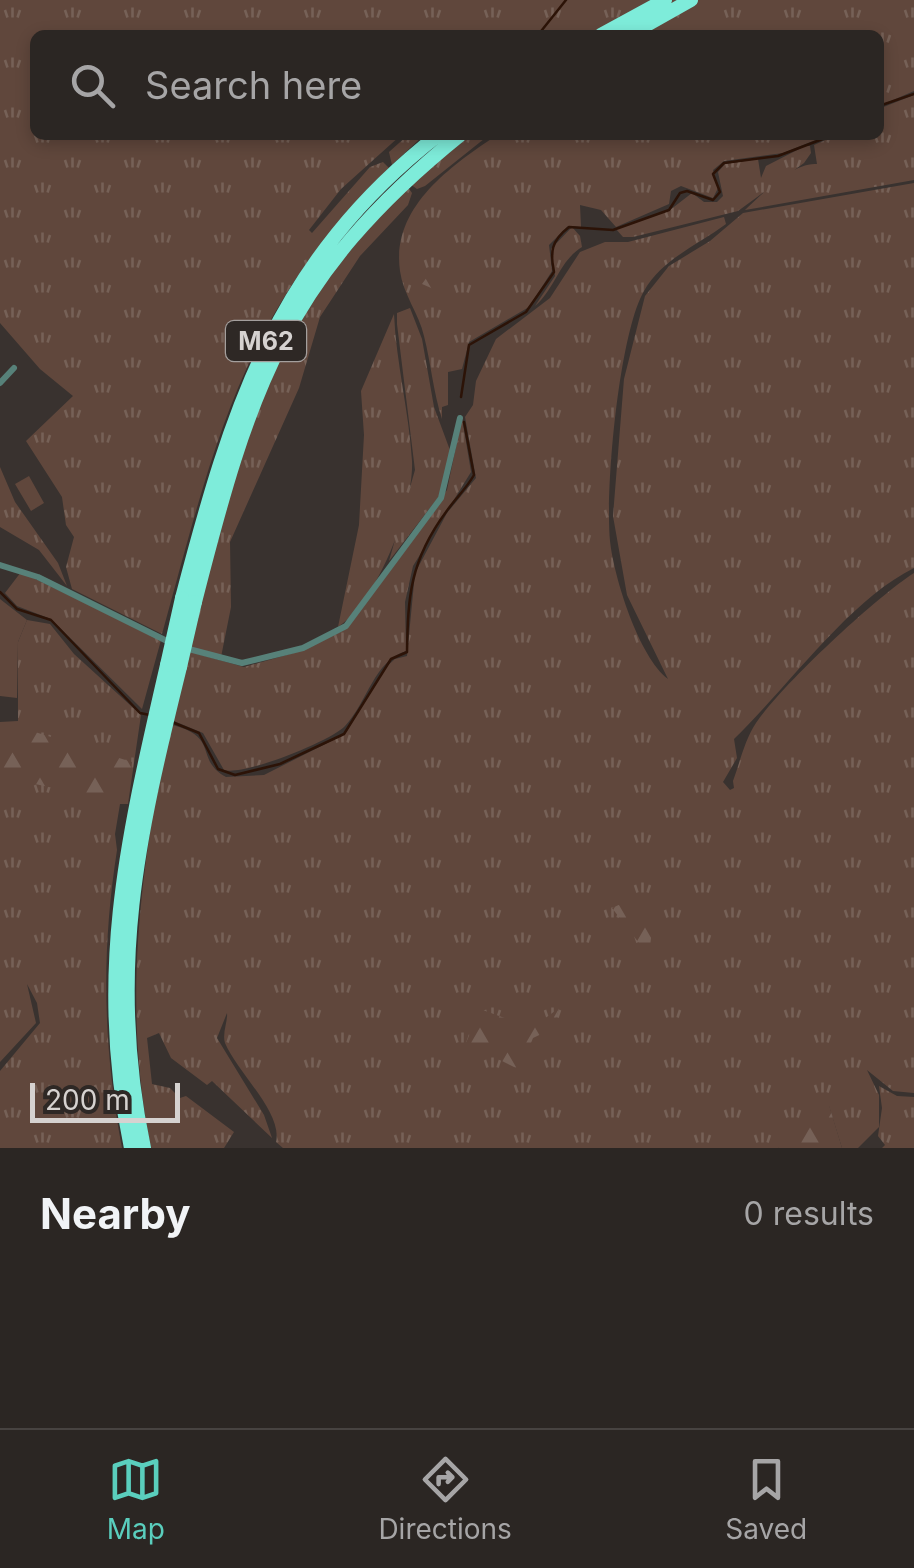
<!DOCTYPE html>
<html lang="en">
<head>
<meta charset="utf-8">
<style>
	:root { --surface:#2b2623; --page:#332e2b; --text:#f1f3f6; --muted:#a6a5a6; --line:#474341; --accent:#5acebd }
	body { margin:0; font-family:Inter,sans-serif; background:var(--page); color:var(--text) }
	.scale { position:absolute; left:30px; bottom:25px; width:150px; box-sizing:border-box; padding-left:10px; border:5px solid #d6d2d0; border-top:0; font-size:28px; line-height:35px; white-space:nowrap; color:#d6d2d0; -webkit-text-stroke:8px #2e2825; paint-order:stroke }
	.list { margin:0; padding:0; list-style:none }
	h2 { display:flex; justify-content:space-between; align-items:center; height:130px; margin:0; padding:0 40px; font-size:42px }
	h2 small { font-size:32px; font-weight:400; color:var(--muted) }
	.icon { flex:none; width:55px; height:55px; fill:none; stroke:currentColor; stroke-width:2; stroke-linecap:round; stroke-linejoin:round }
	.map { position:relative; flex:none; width:914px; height:1148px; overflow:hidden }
	.search { position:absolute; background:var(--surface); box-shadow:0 5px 15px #0003; left:30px; right:30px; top:30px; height:110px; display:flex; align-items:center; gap:25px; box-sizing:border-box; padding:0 35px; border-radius:15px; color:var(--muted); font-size:38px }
	.sheet { height:280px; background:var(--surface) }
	nav { display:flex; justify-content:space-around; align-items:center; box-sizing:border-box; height:140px; border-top:2px solid var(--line); background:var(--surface); font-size:28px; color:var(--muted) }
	nav a { display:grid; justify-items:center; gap:5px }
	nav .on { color:var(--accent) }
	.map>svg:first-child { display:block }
</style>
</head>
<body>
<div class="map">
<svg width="914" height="1148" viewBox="0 0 914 1148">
	<defs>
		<pattern id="grass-tufts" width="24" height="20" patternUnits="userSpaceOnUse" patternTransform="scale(2.5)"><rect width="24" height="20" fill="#60473c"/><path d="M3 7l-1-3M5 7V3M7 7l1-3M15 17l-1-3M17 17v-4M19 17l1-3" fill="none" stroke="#766157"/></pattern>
		<pattern id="forest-firs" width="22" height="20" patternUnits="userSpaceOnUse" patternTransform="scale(2.5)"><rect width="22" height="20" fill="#60473c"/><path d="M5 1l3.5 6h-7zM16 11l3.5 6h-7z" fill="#766157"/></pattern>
	</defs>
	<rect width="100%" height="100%" fill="#39322f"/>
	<!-- grass -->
	<path fill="url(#grass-tufts)" d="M0,0H914V91L879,106V35H35V135H401L341,189L309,230L312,233L370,167L383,162L389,168C241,313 215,442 162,634L72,589L66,567L74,537L66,525L62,497L26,441L73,396L40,369L0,323Z
		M914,95V180L745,210C762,194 793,162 817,164L814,145L837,135H879L881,108Z
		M408,135H424L392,165L389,152Z
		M471,135H489L425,186L417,189L410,184Z
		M497,135H828L783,153L724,161L713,170L718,188L713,198L681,186L671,191L669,204L616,227L601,210L580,205L581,227L568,226L549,245L552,271L529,307L469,342L462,369L448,372V405L442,407V419C433,391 431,363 424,336C419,314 403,294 400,271C391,207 451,166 497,135Z
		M805,146H810L811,153L804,163L738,211L633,237H623L616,229L670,210L692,193L704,202H717L723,196L718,172L725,164L758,159L761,178L766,166Z
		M914,183V568C849,600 788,687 734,739L737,758L723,782L730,790L734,788L733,781C740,762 745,739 756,723C782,685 875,598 914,573V1093L893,1091L867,1070L879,1095V1127L858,1148H842L829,1106L778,1148H283L276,1142C283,1113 237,1072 225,1043C222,1033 228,1021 227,1013L217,1038L264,1115L272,1138L212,1081L207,1085L171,1058L159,1033L147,1038L152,1084L170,1088L180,1098L186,1096L234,1132L224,1148H151C121,998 142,871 168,724C222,736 193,759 226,777L264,775L345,734L386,667L395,659L407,656L415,573L447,513L476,478L465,417L473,405L476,381L496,339L550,298L580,252L605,242H628L724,217L726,224C698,245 662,259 644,291C619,334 605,489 610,541C614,578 639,657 668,679L627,595L613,516L624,379L645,296L669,266L710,241L743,213Z
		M407,186L412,193L408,205L360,256L320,317L299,388L230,542L231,607L221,657L188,646C217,541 238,427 293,332C324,277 365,233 407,186Z
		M572,227L580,236L582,247C559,261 555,289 535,306L555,276L551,249Z
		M410,308L422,339L434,407L451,453L440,495L389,561L415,470L397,324V313Z
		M394,314C396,363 409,411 412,461C414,507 377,601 338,627L359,525L364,435L361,391Z
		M462,418L471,472L413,566L405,602L406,651C374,661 368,701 345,726C331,741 244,776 224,770L203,733L169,719L187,651L244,667L297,652L344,630L447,490Z
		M0,467L15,502L58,563L67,586L39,550L0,527Z
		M21,572L161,640L142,709L51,619L17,606L5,593Z
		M27,620L50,624L74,654L141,715L128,804H120L115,834L117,850C101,952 103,1047 122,1148H0V1071L40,1023L37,1003L27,984L36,1023L0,1062V722L18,721V642Z
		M879,1086L897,1096L914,1097V1148H882L885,1145L878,1136L882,1108Z"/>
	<!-- forest -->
	<path fill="url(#forest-firs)" d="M430,273L451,278L454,284L445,294L422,284Z
		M0,728H22L132,762L129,793L102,811L58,789L3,777Z
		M643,894L651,898L652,913L645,912L652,929L649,956L612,908Z
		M502,985L519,998L534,994L551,1005L536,1016L494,992Z
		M559,1008L554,1028L533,1038L520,1070L466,1043L480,1009L532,1028Z
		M829,1105L842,1148H778L780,1144Z"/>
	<!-- park -->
	<path fill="#60473c" d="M29,476L44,503L31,511L15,484Z
		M0,599L27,620L18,642L17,698L0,696Z"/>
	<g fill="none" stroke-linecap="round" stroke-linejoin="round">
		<!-- stream -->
		<path stroke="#2c1307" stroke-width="2.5" d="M538,35L566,0
			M879,106L914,94
			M461,397L469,345L526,312L554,272C550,252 551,241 569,227L613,230L669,210L680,193L687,191L713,200L720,192L713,174L724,163L778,156L833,135
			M0,592L17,609L51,620L140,713L150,715
			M172,722L199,733L218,769L235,775L280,764L344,734L391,659L407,652C408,596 410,561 446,512C455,499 466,489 474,475L464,422"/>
		<!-- street -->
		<path stroke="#578179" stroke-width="6" d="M0,383L14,368
			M0,565L38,577L173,644
			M185,648L242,663L303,648L346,626L441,498L460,418"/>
		<!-- highway -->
		<path stroke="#7eecda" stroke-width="14" d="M601,35L665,0
			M629,35L691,0
			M182,598C232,407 276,262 438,135
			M195,602C249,390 284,277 460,135
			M131,1148C94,973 128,835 167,665
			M144,1148C107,972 138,837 180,667"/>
		<!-- highway-bridge -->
		<path stroke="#7eecda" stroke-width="14" d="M167,665L182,598
			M180,667L195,602"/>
	</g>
	<g text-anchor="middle" stroke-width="10" stroke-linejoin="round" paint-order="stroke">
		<!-- shield labels -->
		<rect fill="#2e2825" stroke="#a49f9d" stroke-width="2.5" x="226" y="321" width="80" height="40" rx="8"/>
		<g font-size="25" font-weight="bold" fill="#d6d2d0">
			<text x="266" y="350">M62</text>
		</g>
	</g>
</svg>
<div class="scale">200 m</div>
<div class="search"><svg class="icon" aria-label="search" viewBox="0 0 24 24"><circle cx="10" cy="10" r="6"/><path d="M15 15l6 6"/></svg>Search here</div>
</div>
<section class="sheet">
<h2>Nearby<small>0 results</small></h2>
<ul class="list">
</ul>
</section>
<nav>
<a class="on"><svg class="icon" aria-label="map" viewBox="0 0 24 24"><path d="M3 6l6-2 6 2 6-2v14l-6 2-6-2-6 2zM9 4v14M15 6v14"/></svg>Map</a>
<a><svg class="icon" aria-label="directions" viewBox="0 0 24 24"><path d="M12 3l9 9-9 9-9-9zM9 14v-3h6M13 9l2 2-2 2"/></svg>Directions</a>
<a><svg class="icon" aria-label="saved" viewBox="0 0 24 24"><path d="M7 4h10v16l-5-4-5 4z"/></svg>Saved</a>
</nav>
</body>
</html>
